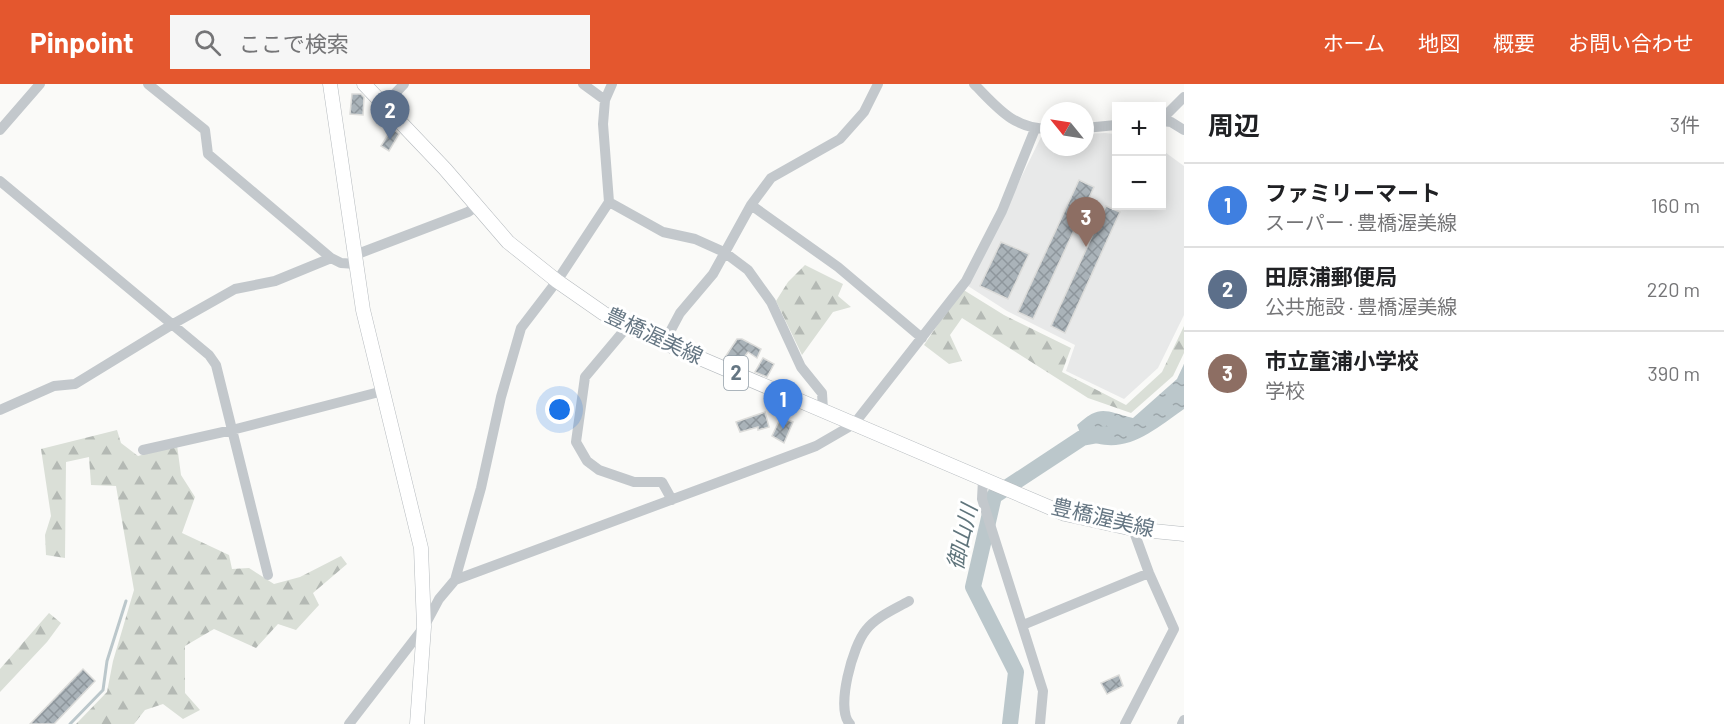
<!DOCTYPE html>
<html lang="ja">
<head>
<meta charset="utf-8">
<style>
	:root { --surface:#fff; --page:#f6f6f6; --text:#202124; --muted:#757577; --line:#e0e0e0; --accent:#e4572e }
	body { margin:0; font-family:Barlow,"Noto Sans JP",sans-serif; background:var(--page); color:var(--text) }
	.controls { position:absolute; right:18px; top:18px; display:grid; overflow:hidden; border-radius:0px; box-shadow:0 3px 15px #0003 }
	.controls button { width:54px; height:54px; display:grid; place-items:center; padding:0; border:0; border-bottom:2px solid var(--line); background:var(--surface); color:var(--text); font:30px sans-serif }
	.compass { position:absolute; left:1040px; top:18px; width:54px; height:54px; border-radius:50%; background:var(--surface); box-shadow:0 3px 15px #0003; rotate:300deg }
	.you { position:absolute; left:560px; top:326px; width:21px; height:21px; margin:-15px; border:4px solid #fff; border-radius:50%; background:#1a73e8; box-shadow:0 0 0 9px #1a73e833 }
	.badge { display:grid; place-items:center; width:39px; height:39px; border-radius:50%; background:var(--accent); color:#fff; font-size:20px; font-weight:700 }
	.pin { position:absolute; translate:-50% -50px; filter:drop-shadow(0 2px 3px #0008) }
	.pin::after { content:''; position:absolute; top:32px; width:21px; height:18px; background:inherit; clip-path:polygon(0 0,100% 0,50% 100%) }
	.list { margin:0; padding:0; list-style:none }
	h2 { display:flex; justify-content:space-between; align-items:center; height:78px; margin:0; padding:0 24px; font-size:26px }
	h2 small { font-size:20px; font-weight:400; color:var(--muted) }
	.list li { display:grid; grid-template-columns:39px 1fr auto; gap:18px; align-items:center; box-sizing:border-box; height:84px; padding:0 24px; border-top:2px solid var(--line) }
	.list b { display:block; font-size:22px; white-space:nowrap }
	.list p { margin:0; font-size:20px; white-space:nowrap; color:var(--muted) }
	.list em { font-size:20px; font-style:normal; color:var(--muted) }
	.icon { flex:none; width:33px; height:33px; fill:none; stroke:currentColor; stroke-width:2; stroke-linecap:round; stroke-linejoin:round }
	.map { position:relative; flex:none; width:1184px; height:640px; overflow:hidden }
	header { display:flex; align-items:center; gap:36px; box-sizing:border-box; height:84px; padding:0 30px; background:var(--accent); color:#fff }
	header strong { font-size:28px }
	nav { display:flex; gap:33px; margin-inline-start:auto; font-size:21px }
	.search { width:420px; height:54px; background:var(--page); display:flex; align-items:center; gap:15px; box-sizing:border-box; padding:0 21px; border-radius:0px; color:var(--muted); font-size:22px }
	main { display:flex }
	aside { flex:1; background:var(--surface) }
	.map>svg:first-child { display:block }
</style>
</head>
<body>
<header>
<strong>Pinpoint</strong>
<div class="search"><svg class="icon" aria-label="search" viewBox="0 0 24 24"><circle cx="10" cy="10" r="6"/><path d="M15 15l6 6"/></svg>ここで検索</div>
<nav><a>ホーム</a><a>地図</a><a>概要</a><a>お問い合わせ</a></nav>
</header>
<main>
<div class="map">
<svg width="1184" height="640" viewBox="0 0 1184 640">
	<defs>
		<pattern id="forest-firs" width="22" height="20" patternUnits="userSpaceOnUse" patternTransform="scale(1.5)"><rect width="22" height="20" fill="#dadfd7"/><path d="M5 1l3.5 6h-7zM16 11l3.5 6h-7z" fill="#b4b9b4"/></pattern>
		<pattern id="water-ripples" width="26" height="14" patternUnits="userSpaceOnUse" patternTransform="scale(1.5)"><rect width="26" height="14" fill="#bbc7cb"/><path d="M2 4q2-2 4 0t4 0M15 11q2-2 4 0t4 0" fill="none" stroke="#9ca6aa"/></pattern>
		<pattern id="building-cross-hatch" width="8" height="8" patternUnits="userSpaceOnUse" patternTransform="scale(1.5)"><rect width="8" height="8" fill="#aab3b9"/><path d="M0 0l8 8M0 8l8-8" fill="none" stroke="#8e969c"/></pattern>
	</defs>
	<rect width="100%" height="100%" fill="#fafaf8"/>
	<!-- built -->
	<path fill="#e8e9e9" d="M1105,49L1116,50V122H1162V66L1184,82V231L1158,284L1124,315L1066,287L1075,261L1007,227L968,202L1041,53L1049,52V63H1085V50Z"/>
	<!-- forest -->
	<path fill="url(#forest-firs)" d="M805,181L843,200L838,212L851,223L833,228L802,271L776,217L788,198Z
		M962,205L1004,231L1071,264L1062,288L1126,321L1162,288L1184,242V269L1173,292L1131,329L1088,314L962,234L950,251L962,277L949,280L924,261Z
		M117,346L121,359L138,372L177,361L181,391L195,413L182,449L229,471L232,485L249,484L274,500L300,493L341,472L347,480L313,509L319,521L296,546L278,540L256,564L214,545L185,562V609L200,626L183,635L163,620L145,626L134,640H76L107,608L113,577L134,506L116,402L91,401L89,373L66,378L65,474L46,471L45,451L51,432L41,365Z
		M49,529L61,539L47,558L0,608V585Z"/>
	<!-- water -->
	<path fill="url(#water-ripples)" d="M1184,280V325C1151,348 1124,374 1082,354L1077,341C1100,320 1105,327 1133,334L1177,295Z"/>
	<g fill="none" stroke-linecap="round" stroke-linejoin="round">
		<!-- stream -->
		<path stroke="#bbc7cb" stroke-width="3" d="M70,640L103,606L107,577L126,517"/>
		<!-- river -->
		<path stroke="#bbc7cb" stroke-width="16" d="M1010,640L1016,588L973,503L994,412L1082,354L1104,350"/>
	</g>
	<!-- building -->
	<path fill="url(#building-cross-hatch)" stroke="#dcdcda" stroke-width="1.5" d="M352,10H361L364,13L363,31L350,30Z
		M392,44L399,50L389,67L381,62Z
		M1079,96L1094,103L1033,235L1018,228Z
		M1106,122L1120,128L1065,249L1051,242Z
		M1001,158L1029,170L1008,215L980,202Z
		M737,255H742L761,265L757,274L748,268L738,281L724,275Z
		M763,274L774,280L767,293L755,288Z
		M765,328L769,343L758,346V343L740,348L736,338Z
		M781,333L793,338L784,359L772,352Z
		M83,585L95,597L54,640H30Z
		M1119,591L1123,602L1107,610L1101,599Z"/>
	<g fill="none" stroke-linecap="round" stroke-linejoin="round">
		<defs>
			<path id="major" d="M330,0L363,226L421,464L424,543L417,640
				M364,0L445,85L508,158L557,197L603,229L627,243L1065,430L1133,445L1184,450"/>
		</defs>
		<!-- major casing -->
		<use href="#major" stroke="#b5babe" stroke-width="15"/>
		<!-- minor -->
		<path stroke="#c3c8cc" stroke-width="10" d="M148,0L205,46L208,70L331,174
			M583,0L605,16
			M974,0C997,23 1013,45 1049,45
			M385,20L404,0
			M1162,35L1184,13
			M1162,37L1171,38L1184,46
			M1085,44L1116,41
			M0,46L40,0
			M0,97L209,271L216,281L268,491
			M609,118L663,148L695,155L724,168L748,186L771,218L801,283L822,309L823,326
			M751,121L838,183L922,254
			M355,171L468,128L477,122
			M627,243L585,293L576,358L587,377L599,386L634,398H662L672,416
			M664,259L680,229L713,190L751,121L771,94L840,55L864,28L878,0
			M0,326L54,302L75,300L173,240L235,205L275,197L331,174L341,179L356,180
			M143,366L232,346L383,307
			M983,396L982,415L1043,607L1040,640
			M455,496L481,404L501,313L521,244L557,197L609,118L603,40L605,16L612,0
			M1023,541L1149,489
			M349,640L424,543L439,515L455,496L816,362L854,340L966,197L1002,127L1035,45
			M850,640C835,625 853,561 866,546C876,533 895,525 909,517
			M1125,640L1174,545L1149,489L1133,445
			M1182,640L1184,636"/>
		<!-- major -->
		<use href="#major" stroke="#fff" stroke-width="14"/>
	</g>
	<g text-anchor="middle" stroke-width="6" stroke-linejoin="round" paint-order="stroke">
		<!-- shield labels -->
		<rect fill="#fff" stroke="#939fa8" stroke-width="1.5" x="724" y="272" width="24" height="34" rx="4.5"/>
		<g font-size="20" font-weight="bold" fill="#657683">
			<text x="736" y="296">2</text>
		</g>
		<!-- street labels -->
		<g font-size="21" fill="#657683" stroke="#fff">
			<text transform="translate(654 252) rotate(25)" y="7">豊橋渥美線</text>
			<text transform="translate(1103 434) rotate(13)" y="7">豊橋渥美線</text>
		</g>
		<!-- water labels -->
		<g font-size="22" font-style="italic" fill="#60757c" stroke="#fff">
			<text transform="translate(962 453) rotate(-77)" y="8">御山川</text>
		</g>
	</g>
</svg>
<div class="controls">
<button>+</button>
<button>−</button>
</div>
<svg class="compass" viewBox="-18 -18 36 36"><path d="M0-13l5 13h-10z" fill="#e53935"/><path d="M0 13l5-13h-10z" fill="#757577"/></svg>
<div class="you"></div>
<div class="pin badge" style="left:783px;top:345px;background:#3f7fe0">1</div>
<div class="pin badge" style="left:390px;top:56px;background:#5c6f8a">2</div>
<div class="pin badge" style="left:1086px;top:163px;background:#8d6e63">3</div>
</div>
<aside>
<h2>周辺<small>3件</small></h2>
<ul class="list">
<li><span class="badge" style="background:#3f7fe0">1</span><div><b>ファミリーマート</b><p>スーパー · 豊橋渥美線</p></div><em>160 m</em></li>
<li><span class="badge" style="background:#5c6f8a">2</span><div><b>田原浦郵便局</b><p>公共施設 · 豊橋渥美線</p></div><em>220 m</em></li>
<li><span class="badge" style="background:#8d6e63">3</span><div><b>市立童浦小学校</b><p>学校</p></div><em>390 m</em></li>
</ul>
</aside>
</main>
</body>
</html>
